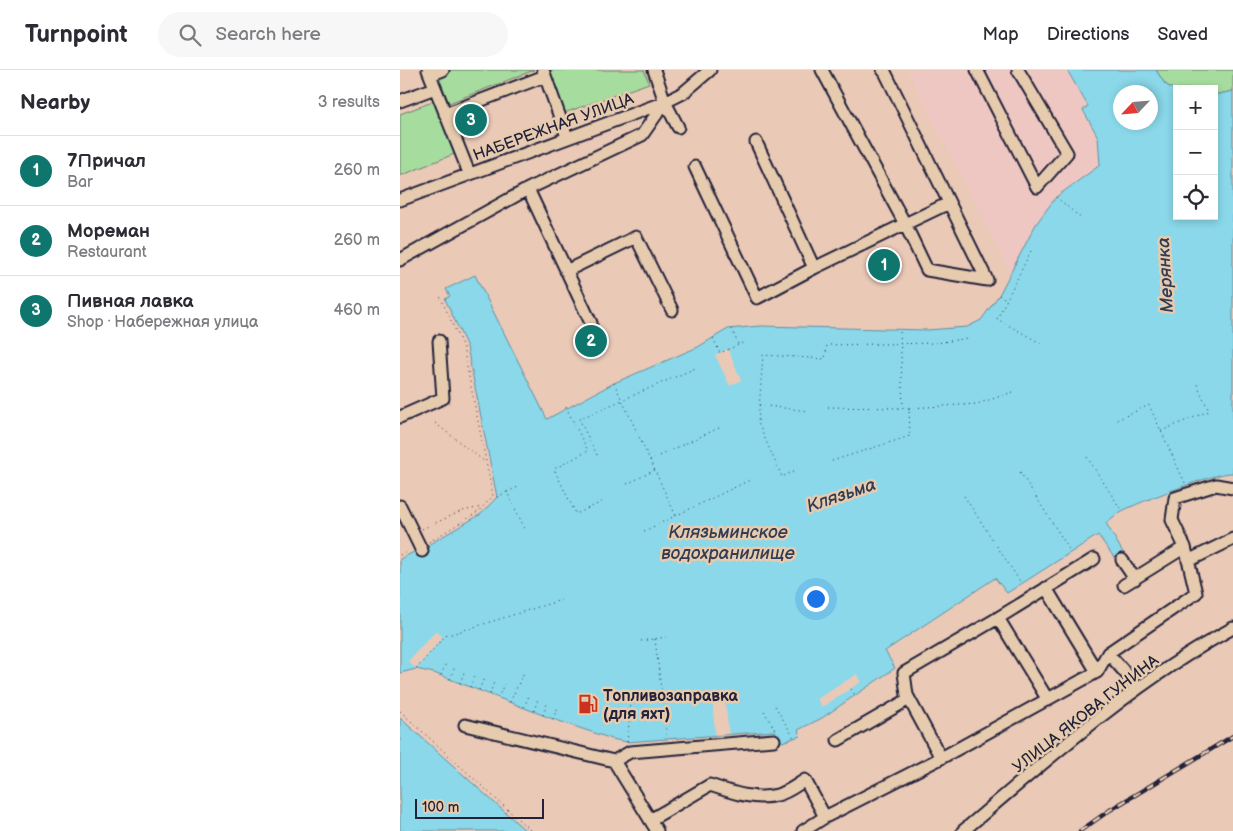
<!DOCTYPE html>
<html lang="en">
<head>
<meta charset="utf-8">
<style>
	:root { --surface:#fff; --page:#f7f7f7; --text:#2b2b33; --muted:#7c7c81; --line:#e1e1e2; --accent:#0f766e }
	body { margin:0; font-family:"Balsamiq Sans",sans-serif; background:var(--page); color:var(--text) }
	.controls { position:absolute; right:15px; top:15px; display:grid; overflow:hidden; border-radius:0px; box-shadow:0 2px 8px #0003 }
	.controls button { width:45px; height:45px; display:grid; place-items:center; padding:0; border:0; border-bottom:1px solid var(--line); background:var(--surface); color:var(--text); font:25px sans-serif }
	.compass { position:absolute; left:713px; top:15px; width:45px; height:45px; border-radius:50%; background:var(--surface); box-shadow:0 2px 8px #0003; rotate:244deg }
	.scale { position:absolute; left:15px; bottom:12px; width:129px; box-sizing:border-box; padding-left:5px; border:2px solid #22223b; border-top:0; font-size:14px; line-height:18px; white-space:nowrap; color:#22223b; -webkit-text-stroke:4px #e7cbae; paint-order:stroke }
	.you { position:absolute; left:415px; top:528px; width:18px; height:18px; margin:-12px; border:4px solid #fff; border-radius:50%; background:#1a73e8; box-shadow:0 0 0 8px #1a73e833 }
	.badge { display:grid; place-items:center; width:32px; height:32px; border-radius:50%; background:var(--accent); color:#fff; font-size:16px; font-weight:700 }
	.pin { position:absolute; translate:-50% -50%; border:2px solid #fff; box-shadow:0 1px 5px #0006 }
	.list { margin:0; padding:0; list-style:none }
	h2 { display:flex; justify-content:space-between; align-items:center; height:65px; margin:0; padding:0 20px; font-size:21px }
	h2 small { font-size:16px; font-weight:400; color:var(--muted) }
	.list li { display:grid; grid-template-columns:32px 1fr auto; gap:15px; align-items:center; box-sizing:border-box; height:70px; padding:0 20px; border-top:1px solid var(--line) }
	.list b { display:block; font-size:19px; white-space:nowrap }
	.list p { margin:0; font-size:16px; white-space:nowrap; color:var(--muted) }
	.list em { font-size:16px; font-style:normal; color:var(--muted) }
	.icon { flex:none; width:28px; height:28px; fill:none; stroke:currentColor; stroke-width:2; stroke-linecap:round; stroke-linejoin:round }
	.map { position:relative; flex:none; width:833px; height:761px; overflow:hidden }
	header { display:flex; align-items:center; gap:30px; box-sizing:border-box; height:70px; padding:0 25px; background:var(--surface); border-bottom:1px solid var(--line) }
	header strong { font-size:24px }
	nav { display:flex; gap:28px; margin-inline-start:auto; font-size:18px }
	.search { width:350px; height:45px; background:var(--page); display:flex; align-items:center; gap:12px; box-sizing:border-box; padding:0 18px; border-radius:28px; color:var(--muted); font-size:19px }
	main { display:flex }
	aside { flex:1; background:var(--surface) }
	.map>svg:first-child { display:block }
</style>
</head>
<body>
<header>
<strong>Turnpoint</strong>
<div class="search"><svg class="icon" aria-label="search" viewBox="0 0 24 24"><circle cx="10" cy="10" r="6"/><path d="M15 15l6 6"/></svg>Search here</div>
<nav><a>Map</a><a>Directions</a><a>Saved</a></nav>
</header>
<main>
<aside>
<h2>Nearby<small>3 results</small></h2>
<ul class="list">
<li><span class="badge">1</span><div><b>7Причал</b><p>Bar</p></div><em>260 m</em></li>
<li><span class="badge">2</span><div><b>Мореман</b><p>Restaurant</p></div><em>260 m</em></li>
<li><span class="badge">3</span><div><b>Пивная лавка</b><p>Shop · Набережная улица</p></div><em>460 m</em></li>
</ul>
</aside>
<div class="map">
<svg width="833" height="761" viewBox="0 0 833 761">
	<rect width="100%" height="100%" fill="#ebc9b7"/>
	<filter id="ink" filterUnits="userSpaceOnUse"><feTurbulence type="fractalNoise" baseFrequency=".02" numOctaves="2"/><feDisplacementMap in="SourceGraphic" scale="10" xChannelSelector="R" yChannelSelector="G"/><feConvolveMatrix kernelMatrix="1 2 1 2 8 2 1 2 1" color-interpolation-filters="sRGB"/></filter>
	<g filter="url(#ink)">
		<!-- built -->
		<path fill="#efc7c2" d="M507,0H667L688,36L683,40L698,67L700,96L656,127L636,154L611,204Z"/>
		<!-- green -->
		<path fill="#a7dc9f" stroke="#647f6d" d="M36,0H134L49,33Z
			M148,0H244L249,13L164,43Z
			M756,0H833V21L814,25V19H777V22L765,14Z
			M35,31L54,84L0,106V44Z"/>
		<!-- water -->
		<path fill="#8ad8e9" stroke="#608fa3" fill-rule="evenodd" d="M667,0H756L765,14L777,22V146H814V25L833,21V403C819,401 737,433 722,441C716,444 711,449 706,453L725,486L716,490L698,465L607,523L595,508L485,581L495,598L422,648L398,660L400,666L382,672L375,661L227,672L212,669L153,649L34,603L16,599L0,603V489L16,481L18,484L29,478L28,475L81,444L97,427L67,277L45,229L50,226L46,219L75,205L147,349L214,313L298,277L328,259L360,256L527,260L567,257L581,250L599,225L636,154L656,127L700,95L698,67L683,40L688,36ZM720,22H750V52H720Z
			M0,648L126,761H0Z"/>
		<!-- pier -->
		<path fill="#ebc9b7" d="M328,279L341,310L330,316L315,285Z
			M36,561L43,567L16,599L8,591Z
			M457,604L461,612L422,637L417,629Z
			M324,624L329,664L315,665L312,626Z"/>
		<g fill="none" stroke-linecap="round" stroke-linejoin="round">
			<defs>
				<path id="minor" d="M28,0L69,103
					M143,0L167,67
					M254,0L265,32L278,57
					M483,0L485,2L587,210L527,200L505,154L549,133
					M577,0L637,117L667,83L618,0
					M30,5L43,0
					M0,31L35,18
					M45,44L145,6
					M356,72L414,198L505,154L422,0
					M295,97L357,228L414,198
					M128,119L191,253
					M0,130L265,32L283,23L310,0
					M0,190L128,119L242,65L265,32
					M166,201L236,167L272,240
					M0,347L43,328L39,271
					M0,436L22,481
					M722,490L735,509
					M788,491L833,469
					M724,515L785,477
					M646,518L697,602
					M598,548L694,489
					M708,583L729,607L735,620
					M65,655L214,691
					M438,670L509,629
					M541,688L507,625L504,603L598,548L648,630
					M250,750L310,715C331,722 354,731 377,725C387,723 397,715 405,710L425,747
					M257,761L214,691L230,682L374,670
					M403,761L425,747L541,688L697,602L708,583L796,523L785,477L772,450L775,428L816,415L833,418
					M563,761C649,688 734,612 833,558"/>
			</defs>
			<!-- minor casing -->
			<use href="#minor" stroke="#22223b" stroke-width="15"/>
			<!-- path -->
			<path stroke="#22223b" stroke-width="1" stroke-dasharray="1 4" stroke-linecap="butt" d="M656,127L682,149
				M631,181L597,249L644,275
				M599,225L606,229
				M332,259L338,274
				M313,268L320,283L345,272
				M214,313L276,446
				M359,335L408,341
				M166,337L188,381L154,399L176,444L204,431
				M428,337L503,338L500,260
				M509,338L577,334L616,321
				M717,350L749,335L786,415
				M35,353L85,392
				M761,361L809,341L796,312
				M197,385L179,349L298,297
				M687,387L722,441
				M250,390L321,357
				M432,391L510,366L509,338H504
				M394,401L382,407L358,353L363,285L425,289L427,275L537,273L569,268
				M620,402L671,482
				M227,414L255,400
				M107,422L118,417
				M564,426L621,513
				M97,427L107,422L125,459
				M22,459L62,441L82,437
				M244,461L352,409
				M29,472L78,442L93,426L63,277L39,224
				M0,485L9,481
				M255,569L267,668
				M241,571L266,567
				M16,599L45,566L161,530
				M41,605L46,593
				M50,609L55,596
				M60,613L65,600
				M70,617L75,604
				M451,619L455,625
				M79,620L84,608
				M90,624L94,612
				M98,628L104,614
				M110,632L124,602
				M375,636L394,668
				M124,637L129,626
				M0,641L131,761
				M134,641L138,629
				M364,641L375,660
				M143,645L148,631
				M153,649L158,637
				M227,672L232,623"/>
			<!-- minor -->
			<use href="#minor" stroke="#e7cbae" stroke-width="11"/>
			<defs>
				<path id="rail" d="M680,761L710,740L833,666"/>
			</defs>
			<!-- rail casing -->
			<use href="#rail" stroke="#22223b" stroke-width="4.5"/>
			<!-- rail -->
			<use href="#rail" stroke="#e7cbae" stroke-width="2.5" stroke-dasharray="8" stroke-linecap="butt"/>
		</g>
	</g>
	<!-- icons -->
	<defs>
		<symbol id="fuel-bare" viewBox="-9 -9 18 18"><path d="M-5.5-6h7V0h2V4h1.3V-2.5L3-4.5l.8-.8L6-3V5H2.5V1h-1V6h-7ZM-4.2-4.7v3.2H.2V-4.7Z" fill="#c8321e" stroke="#e7cbae" stroke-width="2.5" paint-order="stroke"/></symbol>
	</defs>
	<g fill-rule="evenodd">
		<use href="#fuel-bare" x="174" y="620" width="28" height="28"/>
	</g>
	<g text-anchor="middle" stroke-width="5" stroke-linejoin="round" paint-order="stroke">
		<!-- street labels -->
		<g font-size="16" fill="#22223b" stroke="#e7cbae">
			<text transform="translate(153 56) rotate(-20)" y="6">НАБЕРЕЖНАЯ УЛИЦА</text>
			<text transform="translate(685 643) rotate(-38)" y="6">УЛИЦА ЯКОВА ГУНИНА</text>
		</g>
		<!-- poi labels -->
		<g font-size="16" font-weight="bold" fill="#22223b" stroke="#e7cbae" text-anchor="start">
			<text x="203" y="631">Топливозаправка<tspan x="203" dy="18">(для яхт)</tspan></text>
		</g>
		<!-- water labels -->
		<g font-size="18" font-style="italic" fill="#323d55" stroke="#e7cbae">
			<text transform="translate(765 205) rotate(-93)" y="6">Мерянка</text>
			<text transform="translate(441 425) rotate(-19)" y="6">Клязьма</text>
			<text x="328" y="468">Клязьминское<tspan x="328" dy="21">водохранилище</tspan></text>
		</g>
	</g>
</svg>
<div class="controls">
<button>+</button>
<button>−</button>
<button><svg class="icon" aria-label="locate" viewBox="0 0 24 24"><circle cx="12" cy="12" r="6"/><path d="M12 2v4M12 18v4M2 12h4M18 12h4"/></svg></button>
</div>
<svg class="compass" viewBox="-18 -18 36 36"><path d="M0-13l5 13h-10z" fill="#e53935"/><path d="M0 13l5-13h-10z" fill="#7c7c81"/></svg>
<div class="scale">100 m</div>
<div class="you"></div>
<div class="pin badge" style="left:484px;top:195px">1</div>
<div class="pin badge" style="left:191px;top:271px">2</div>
<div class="pin badge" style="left:71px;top:50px">3</div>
</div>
</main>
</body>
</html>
